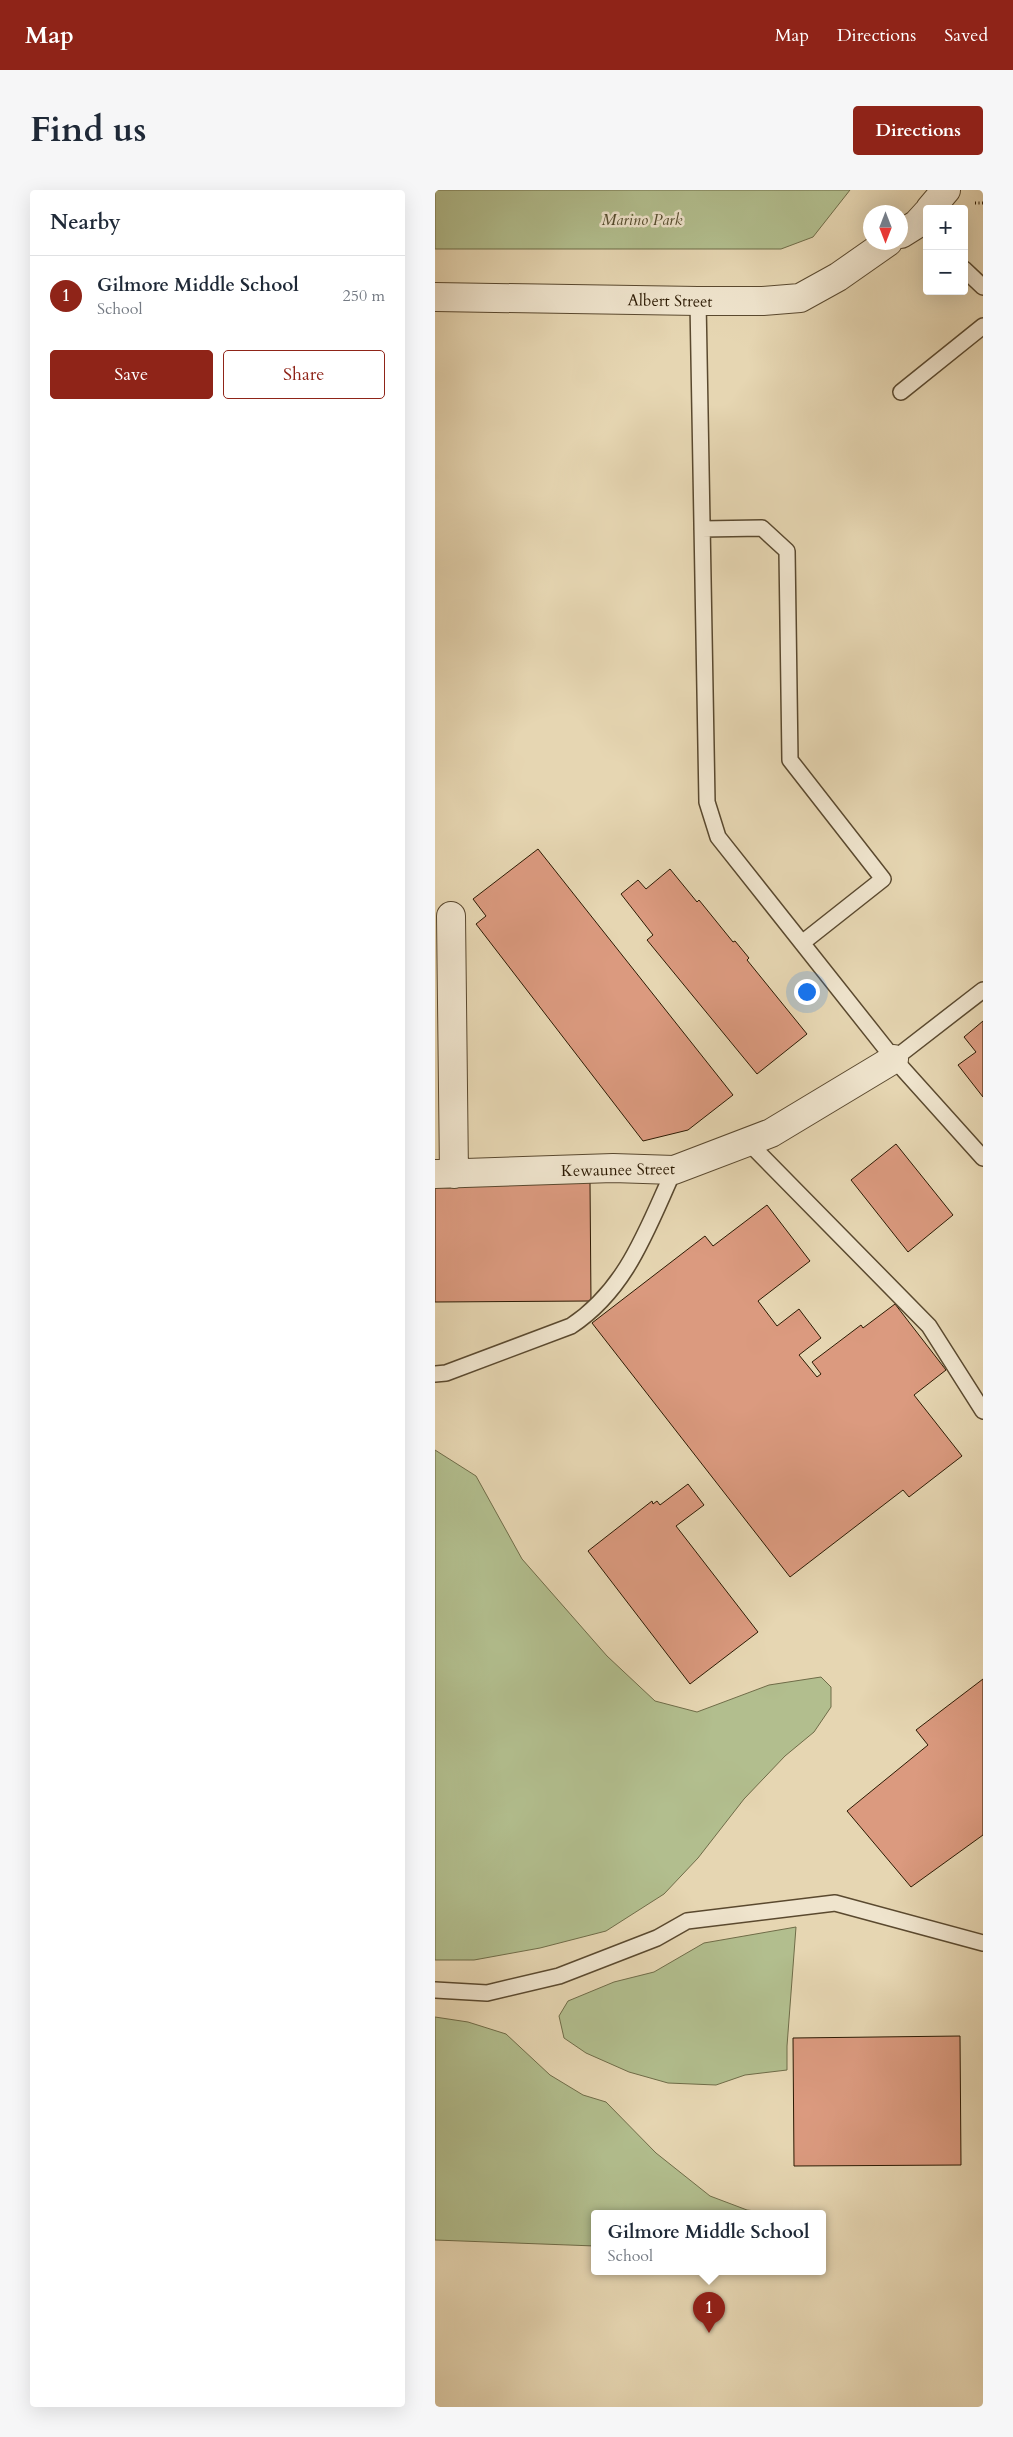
<!DOCTYPE html>
<html lang="en">
<head>
<meta charset="utf-8">
<style>
	:root { --surface:#fff; --page:#f6f6f7; --text:#1f2937; --muted:#747a83; --line:#e0e1e3; --accent:#8f2418 }
	body { margin:0; font-family:Cardo,serif; background:var(--page); color:var(--text) }
	.controls { position:absolute; right:15px; top:15px; display:grid; overflow:hidden; border-radius:5px; box-shadow:0 5px 20px #0002 }
	.controls button { width:45px; height:45px; display:grid; place-items:center; padding:0; border:0; border-bottom:1px solid var(--line); background:var(--surface); color:var(--text); font:25px sans-serif }
	.compass { position:absolute; left:428px; top:15px; width:45px; height:45px; border-radius:50%; background:var(--surface); box-shadow:0 5px 20px #0002; rotate:180deg }
	.you { position:absolute; left:371px; top:801px; width:18px; height:18px; margin:-12px; border:4px solid #fff; border-radius:50%; background:#1a73e8; box-shadow:0 0 0 8px #1a73e833 }
	.badge { display:grid; place-items:center; width:32px; height:32px; border-radius:50%; background:var(--accent); color:#fff; font-size:16px; font-weight:700 }
	.pin { position:absolute; translate:-50% -41px; filter:drop-shadow(0 1px 2px #0008) }
	.pin::after { content:''; position:absolute; top:26px; width:18px; height:15px; background:inherit; clip-path:polygon(0 0,100% 0,50% 100%) }
	.popup { position:absolute; left:156px; top:2020px; width:235px; height:65px; box-sizing:border-box; display:grid; place-content:center; border-radius:5px; background:var(--surface); filter:drop-shadow(0 1px 4px #0005); font-size:16px; white-space:nowrap; color:var(--muted) }
	.popup b { font-size:19px; color:var(--text) }
	.popup::after { content:''; position:absolute; left:50%; top:100%; margin-left:-10px; border:10px solid transparent; border-top-color:var(--surface) }
	.list { margin:0; padding:0; list-style:none }
	h2 { display:flex; justify-content:space-between; align-items:center; height:65px; margin:0; padding:0 20px; font-size:21px }
	h2 small { font-size:16px; font-weight:400; color:var(--muted) }
	.list li { display:grid; grid-template-columns:32px 1fr auto; gap:15px; align-items:center; box-sizing:border-box; height:80px; padding:0 20px; border-top:1px solid var(--line) }
	.list b { display:block; font-size:19px; white-space:nowrap }
	.list p { margin:0; font-size:16px; white-space:nowrap; color:var(--muted) }
	.list em { font-size:16px; font-style:normal; color:var(--muted) }
	.actions { display:flex; gap:10px; padding:15px 20px }
	.actions a { flex:1; padding:11px 0; border:1px solid var(--accent); border-radius:5px; text-align:center; font-size:18px; color:var(--accent) }
	.actions .main { background:var(--accent); color:#fff }
	.map { position:relative; flex:none; width:548px; height:2217px; overflow:hidden; border-radius:5px }
	header { display:flex; align-items:center; gap:30px; box-sizing:border-box; height:70px; padding:0 25px; background:var(--accent); color:#fff }
	header strong { font-size:24px }
	nav { display:flex; gap:28px; margin-inline-start:auto; font-size:18px }
	.intro { display:flex; align-items:center; justify-content:space-between; box-sizing:border-box; height:120px; padding:0 30px }
	h1 { margin:0; font-size:35px }
	.button { padding:12px 22px; border-radius:5px; background:var(--accent); color:#fff; font-size:18px; font-weight:700 }
	main { display:flex; gap:30px; padding:0 30px }
	aside { flex:1; background:var(--surface); border-radius:5px; box-shadow:0 5px 20px #0002 }
	.map>svg:first-child { display:block }
</style>
</head>
<body>
<header>
<strong>Map</strong>
<nav><a>Map</a><a>Directions</a><a>Saved</a></nav>
</header>
<div class="intro"><h1>Find us</h1><a class="button">Directions</a></div>
<main>
<aside>
<h2>Nearby<small></small></h2>
<ul class="list">
<li><span class="badge">1</span><div><b>Gilmore Middle School</b><p>School</p></div><em>250 m</em></li>
</ul>
<div class="actions"><a class="main">Save</a><a>Share</a></div>
</aside>
<div class="map">
<svg width="548" height="2217" viewBox="0 0 548 2217">
	<rect width="100%" height="100%" fill="#e6d6b2"/>
	<filter id="stains"><feTurbulence type="fractalNoise" baseFrequency=".004" numOctaves="4"/><feColorMatrix values="0 0 0 0 .2 0 0 0 0 .09 0 0 0 0 .02 0 0 0 .5 -.17"/></filter>
	<radialGradient id="worn" r=".72"><stop offset=".6" stop-color="#630" stop-opacity="0"/><stop offset="1" stop-color="#630" stop-opacity=".3"/></radialGradient>
	<!-- green -->
	<path fill="#b2be8e" stroke="#6f6c48" d="M0,0H415L378,47L346,59H0Z
		M0,1260L41,1286L87,1369L172,1466L220,1511L262,1522L334,1495L386,1487L396,1497V1517L379,1542L350,1566L309,1609L263,1668L229,1704L171,1741L105,1758L39,1770H0Z
		M361,1737L352,1856V1880L310,1885L281,1895L233,1893L194,1882L151,1863L129,1848L124,1826L133,1811L179,1792L219,1782L269,1753Z
		M0,1827L33,1832L71,1844L115,1885L148,1905L171,1912L221,1963L275,2006L312,2020L345,2024H160V2056L0,2050Z"/>
	<!-- building -->
	<path fill="#db9a7f" stroke="#2c1a03" d="M103,659L298,905L253,940L208,951L41,734L51,726L38,709Z
		M235,679L262,712L264,710L298,752L300,751L314,768L312,770L372,844L322,884L212,750L218,745L186,704L203,690L211,699Z
		M548,831V907L523,875L541,862L529,847Z
		M461,954L518,1025L473,1062L416,990Z
		M155,992L156,1111L0,1112V994Z
		M332,1015L375,1071L323,1111L342,1136L364,1119L386,1148L364,1165L382,1187L386,1184L377,1172L426,1135L428,1138L460,1114L511,1180L479,1205L527,1266L474,1307L468,1300L355,1387L157,1133L270,1046L278,1056Z
		M253,1294L269,1315L241,1336L323,1442L255,1494L153,1361L217,1311L218,1314L222,1311L225,1315Z
		M548,1489V1645L476,1697L412,1621L493,1555L481,1540Z
		M525,1846L526,1975L359,1976L358,1848Z"/>
	<g fill="none" stroke-linecap="round" stroke-linejoin="round">
		<defs>
			<path id="lane" d="M529,79L548,97
				M263,111L272,612L283,647L459,869L548,968
				M466,202L548,136
				M267,339L327,338L352,361L355,570L448,689L367,753
				M459,869L548,800
				M313,952L494,1136L548,1221
				M0,1184L11,1183L136,1136C192,1099 212,1039 239,980
				M0,1800L52,1803L124,1786L222,1748L252,1731L400,1713L548,1753"/>
			<path id="street" d="M495,19L511,0
				M466,44L482,34L492,23
				M0,107L263,111H328L365,108L403,87L453,52
				M16,726L19,984
				M0,984L178,978L239,980L336,943L459,869"/>
		</defs>
		<!-- lane casing -->
		<use href="#lane" stroke="#5a492f" stroke-width="18"/>
		<!-- street casing -->
		<use href="#street" stroke="#5a492f" stroke-width="30"/>
		<!-- path -->
		<path stroke="#2c1a03" stroke-width="3" stroke-dasharray="1 2.5" stroke-linecap="butt" d="M540,13H548"/>
		<!-- lane -->
		<use href="#lane" stroke="#efe4cd" stroke-width="15"/>
		<!-- street -->
		<use href="#street" stroke="#efe4cd" stroke-width="28"/>
	</g>
	<g text-anchor="middle" stroke-width="5" stroke-linejoin="round" paint-order="stroke">
		<!-- park labels -->
		<g font-size="16" font-style="italic" fill="#544b2d" stroke="#efe4cd">
			<text x="207" y="35">Marino Park</text>
		</g>
		<!-- street labels -->
		<g font-size="16" fill="#2c1a03" stroke="#efe4cd">
			<text transform="translate(235 110) rotate(1)" y="6">Albert Street</text>
			<text transform="translate(183 979) rotate(-1)" y="6">Kewaunee Street</text>
		</g>
	</g>
	<rect width="100%" height="100%" filter="url(#stains)"/>
	<rect width="100%" height="100%" fill="url(#worn)"/>
</svg>
<div class="controls">
<button>+</button>
<button>−</button>
</div>
<svg class="compass" viewBox="-18 -18 36 36"><path d="M0-13l5 13h-10z" fill="#e53935"/><path d="M0 13l5-13h-10z" fill="#747a83"/></svg>
<div class="you"></div>
<div class="pin badge" style="left:274px;top:2143px">1</div>
<div class="popup"><b>Gilmore Middle School</b>School</div>
</div>
</main>
</body>
</html>
